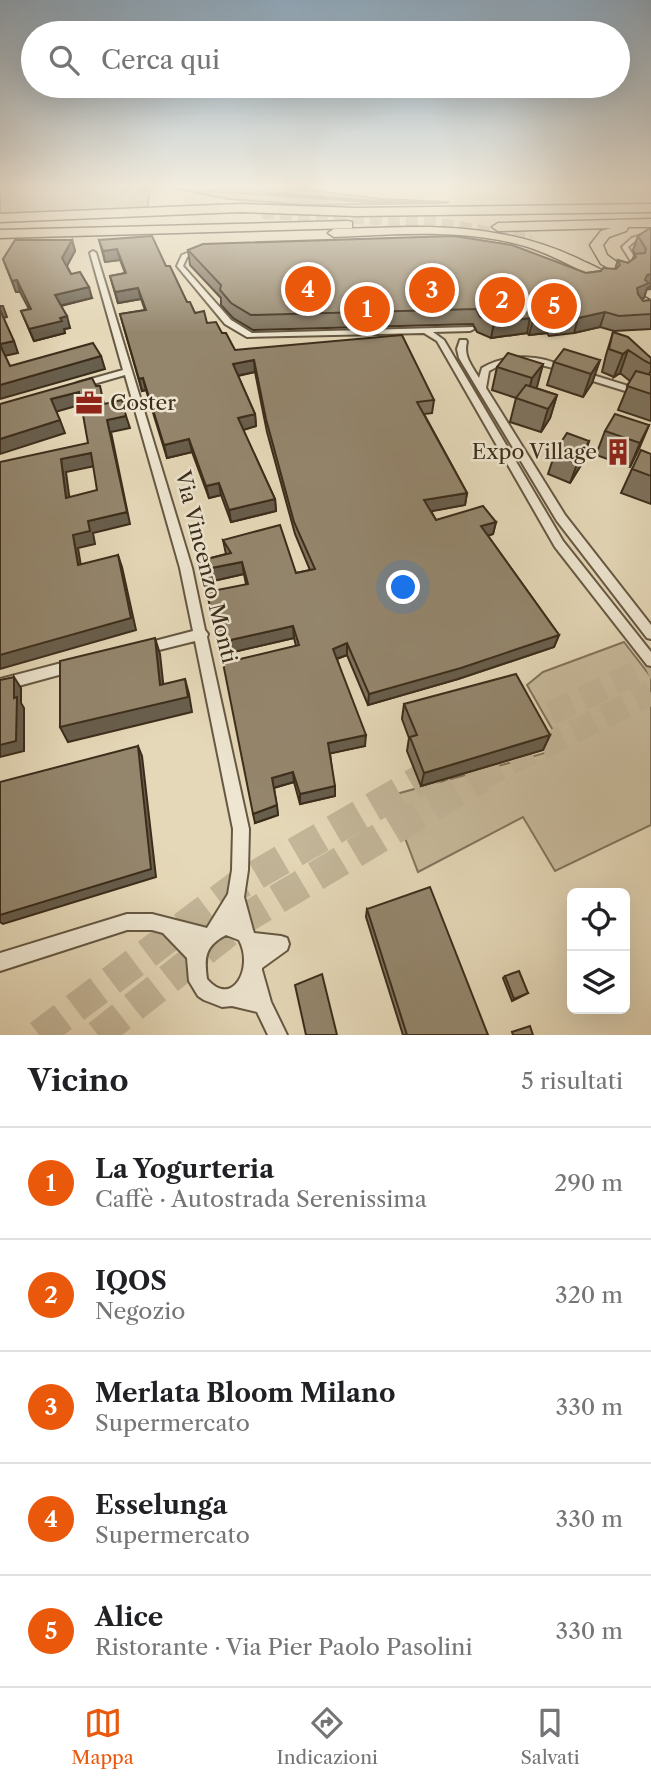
<!DOCTYPE html>
<html lang="it">
<head>
<meta charset="utf-8">
<style>
	:root { --surface:#fff; --page:#f2f2f2; --text:#202124; --muted:#757577; --line:#e0e0e0; --accent:#ea580c }
	body { margin:0; font-family:"Libre Caslon Text",serif; background:var(--page); color:var(--text) }
	.controls { position:absolute; right:21px; bottom:21px; display:grid; overflow:hidden; border-radius:10px; box-shadow:0 7px 28px #0002 }
	.controls button { width:63px; height:63px; display:grid; place-items:center; padding:0; border:0; border-bottom:2px solid var(--line); background:var(--surface); color:var(--text); font:35px sans-serif }
	.you { position:absolute; left:404px; top:588px; width:24px; height:24px; margin:-18px; border:5px solid #fff; border-radius:50%; background:#1a73e8; box-shadow:0 0 0 10px #1a73e833 }
	.badge { display:grid; place-items:center; width:46px; height:46px; border-radius:50%; background:var(--accent); color:#fff; font-size:23px; font-weight:700 }
	.pin { position:absolute; translate:-50% -50%; border:4px solid #fff; box-shadow:0 2px 7px #0006 }
	.list { margin:0; padding:0; list-style:none }
	h2 { display:flex; justify-content:space-between; align-items:center; height:91px; margin:0; padding:0 28px; font-size:30px }
	h2 small { font-size:23px; font-weight:400; color:var(--muted) }
	.list li { display:grid; grid-template-columns:46px 1fr auto; gap:21px; align-items:center; box-sizing:border-box; height:112px; padding:0 28px; border-top:2px solid var(--line) }
	.list b { display:block; font-size:26px; white-space:nowrap }
	.list p { margin:0; font-size:23px; white-space:nowrap; color:var(--muted) }
	.list em { font-size:23px; font-style:normal; color:var(--muted) }
	.icon { flex:none; width:38px; height:38px; fill:none; stroke:currentColor; stroke-width:2; stroke-linecap:round; stroke-linejoin:round }
	.map { position:relative; flex:none; width:651px; height:1035px; overflow:hidden }
	.search { position:absolute; background:var(--surface); box-shadow:0 7px 28px #0002; left:21px; right:21px; top:21px; height:77px; display:flex; align-items:center; gap:18px; box-sizing:border-box; padding:0 24px; border-radius:38px; color:var(--muted); font-size:26px }
	.sheet { height:651px; background:var(--surface) }
	nav { display:flex; justify-content:space-around; align-items:center; box-sizing:border-box; height:98px; border-top:2px solid var(--line); background:var(--surface); font-size:19px; color:var(--muted) }
	nav a { display:grid; justify-items:center; gap:4px }
	nav .on { color:var(--accent) }
	.map>svg:first-child { display:block }
</style>
</head>
<body>
<div class="map">
<svg width="651" height="1035" viewBox="0 0 651 1035">
	<rect width="100%" height="100%" fill="#e5d8b8"/>
	<filter id="stains"><feTurbulence type="fractalNoise" baseFrequency=".00286" numOctaves="4"/><feColorMatrix values="0 0 0 0 .2 0 0 0 0 .09 0 0 0 0 .02 0 0 0 .5 -.17"/></filter>
	<radialGradient id="worn" r=".72"><stop offset=".6" stop-color="#630" stop-opacity="0"/><stop offset="1" stop-color="#630" stop-opacity=".3"/></radialGradient>
	<!-- green -->
	<path fill="#c8bb9d" stroke="#82745c" stroke-width="2" d="M0,188H150L147,210L0,216Z
		M173,188L368,202L448,203L307,205L228,199Z
		M215,188H290L382,199L449,202L377,201Z
		M624,642L651,677V825L555,871L523,817L418,872L389,796L563,748L527,685L543,672Z"/>
	<g fill="none" stroke-linecap="round" stroke-linejoin="round">
		<!-- trunk-tunnel-far1 -->
		<path stroke="#c3b699" stroke-width="24" stroke-dasharray="24 11" stroke-linecap="butt" d="M519,728L651,666
			M422,779L439,769
			M479,779L651,693"/>
		<!-- trunk-tunnel -->
		<path stroke="#c3b699" stroke-width="30" stroke-dasharray="30 15" stroke-linecap="butt" d="M39,1035L237,886L425,777
			M98,1035L247,917L482,777"/>
		<!-- motorway-tunnel -->
		<path stroke="#c3b699" stroke-width="12" stroke-dasharray="12 6" stroke-linecap="butt" d="M262,213L432,222L531,240"/>
		<defs>
			<path id="minor" d="M651,232V236L636,240L628,247L639,265L634,266L622,247L632,238Z
				M200,248L205,249L187,257L183,266L231,320L252,333L473,327L474,329L470,331L433,332L444,340L563,541L651,652V666L647,665L555,547L437,341L424,333L247,337L225,324L177,266L182,255Z
				M93,251L96,253L192,568L205,630L208,634L207,637L249,829L248,870L244,897L253,930L254,933L281,936L287,938L289,944L287,950L262,968V970L271,1002L287,1035H268L257,1012L232,1006L222,1007L204,1000L198,996L189,981L187,958L163,933L152,930H127L0,971V953L127,914H152L207,928L228,894L232,870L233,829L195,641L143,654L139,653L137,649L139,645L143,644L193,631L180,568L125,375L80,388L76,385L77,383L123,370L90,253ZM226,935L239,940C254,967 233,1009 207,979C204,957 205,946 226,935Z
				M460,340H466L467,342C463,356 472,366 479,378L482,368C507,353 543,354 568,369L564,371C538,364 514,356 489,371L486,388L565,515L651,625V639L647,638L557,521L459,358L457,349Z
				M583,372L651,393V399L580,377L579,375Z
				M73,660L77,662L79,666L77,670L0,691V679Z"/>
			<path id="motorway" d="M240,204L356,208L651,204V212L356,216L240,212L0,222V214Z
				M651,219V227H628L626,231L609,237L603,245L607,255L629,271L622,275L601,264L590,245L601,231L611,228L498,231L492,227L498,223Z
				M348,221L352,222V228L0,238V230Z
				M409,227C471,226 529,234 585,262C594,266 606,271 613,278L611,281H601C577,269 553,255 528,247C465,228 398,234 334,237L328,233L334,229Z
				M651,290V299L642,294L644,291Z"/>
		</defs>
		<!-- minor casing -->
		<use href="#minor" stroke="#665842" stroke-width="4"/>
		<!-- motorway casing -->
		<use href="#motorway" stroke="#3c2d1b" stroke-width="3"/>
		<!-- minor -->
		<use href="#minor" fill="#eee6d1" fill-rule="evenodd"/>
		<!-- motorway -->
		<use href="#motorway" fill="#e5d8b8" fill-rule="evenodd"/>
	</g>
	<!-- wall -->
	<path fill="#7f735e" stroke="#3c2d1b" stroke-width="2" d="M651,228V288H647L644,298L641,299L643,301L651,300V329L614,331L600,327L574,333L549,336L547,333L529,335L527,333L491,338L477,332L473,324L253,330L233,318L221,305V298L190,265L188,250L586,273L615,269L618,260L628,263L632,260L635,254L633,250L638,236Z
		M72,240L75,251L67,266L71,274L92,298L61,306L70,328L64,329L65,333L34,341L21,311L29,309L20,292H16L3,259Z
		M99,240L166,266L187,302L195,313L207,323L222,333L235,350L434,400L432,413L424,414L467,493L465,505L431,511L436,520L496,522L493,534L488,536L559,635L554,647L458,679L368,705L347,655L337,659L365,746L330,753L335,796L300,804L294,782L274,788L278,815L255,823L296,646L294,638L220,655L246,584L244,574L204,583L199,561L226,554L223,540L296,573L310,570L295,534L267,432L255,372L238,376L255,414L256,426L243,430L275,499L276,511L231,522L221,495L209,498L192,452L167,458L146,390L142,391L120,314L145,310L141,299L118,303L110,276L125,273L120,260L105,262Z
		M613,332L651,358V370L649,375H651V421L618,410L630,381L620,373L614,377L602,372L606,355Z
		M600,360L592,383L583,397L547,385L554,362Z
		M543,364L536,388L557,395L550,418L541,432L510,422L516,398L492,390L497,367Z
		M649,425L630,467L596,455L605,431Z
		M589,441L581,465L570,483L548,474L556,450Z
		M651,454V504L621,493L632,469Z
		M404,704L550,735L543,750L421,786L407,751L409,738L402,719Z
		M367,909L488,1035H403L366,917Z
		M505,976L528,993L512,1001L503,978Z"/>
	<!-- shaded-wall -->
	<path fill="#685e4c" stroke="#3c2d1b" stroke-width="2" d="M72,240L75,251L65,269L62,258Z
		M117,249L120,260L105,262L103,251Z
		M651,274V286L647,288L644,298L632,303L637,288L647,275Z
		M17,280L20,292H16L12,281Z
		M89,287L92,298L59,306L55,295Z
		M138,288L141,299L118,303L115,292Z
		M0,306H3L7,317L3,318L0,311Z
		M605,312L600,327L574,333L578,318Z
		M67,316L70,328L64,329L65,333L34,341L29,329Z
		M530,318L527,333L491,338L494,323Z
		M551,318L547,333L529,335L533,320Z
		M14,341L18,353L4,356L0,344Z
		M628,350L620,373L614,377L623,354Z
		M101,356L105,369L0,399V385Z
		M254,360L255,372L235,376L233,364Z
		M600,360L592,383L583,397L591,374Z
		M543,364L537,387L526,402L532,378Z
		M143,378L146,390L142,391L139,379Z
		M79,392L83,404L55,412L51,399Z
		M557,395L550,418L541,432L548,409Z
		M255,414L256,426L240,431L238,418Z
		M126,416L130,428L111,432L130,524L93,533L95,544L78,548L83,578L78,565L73,535L88,521L127,512L107,420Z
		M60,420L65,433L0,454V439Z
		M649,425L639,449L630,467L640,443Z
		M189,439L192,452L167,458L164,445Z
		M589,441L581,465L570,483L579,459Z
		M91,453L95,466L66,472L71,510L66,498L61,459Z
		M219,483L221,495L209,498L206,486Z
		M467,493L465,505L422,513L424,500Z
		M275,499L276,511L231,522L229,510Z
		M496,522L493,534L478,538L481,526Z
		M118,555L122,567L136,630L0,669V655Z
		M242,562L244,574L204,583L201,570Z
		M293,626L294,638L220,655L217,643Z
		M559,635L554,647L458,679L368,705L369,694Z
		M155,638L160,654L165,700L160,685Z
		M347,643V655L333,660V649Z
		M14,677L21,688V703L24,708V751L0,757V745L14,698Z
		M185,679L189,694L192,712L68,742L60,727Z
		M366,735L365,746L328,754V743Z
		M550,735L543,750L421,786L424,773Z
		M138,746L142,756L156,877L3,924L0,922V915Z
		M293,772L294,782L273,788L272,778Z
		M335,786V796L300,804V794Z
		M277,805L278,815L255,823L253,814Z"/>
	<!-- building -->
	<path fill="#94866d" stroke="#3c2d1b" stroke-width="2" fill-rule="evenodd" d="M650,228H651V274L647,275L645,280L649,283L637,288L638,294L643,301L651,300V314L619,316L605,312L578,318L553,320L551,318L533,320L530,318L494,323L480,317L476,309L251,315L231,303L220,290L221,285L188,250L203,244L454,236L512,245L586,273L601,271L603,268L616,269L620,265L618,260L628,263L636,257L634,254L645,253L646,249L638,236Z
		M152,236L166,266H170L187,302H190L195,313L204,311L207,323L216,322L222,333H226L235,350L402,335L434,400L417,402L467,493L424,500L436,520L483,506L496,522L481,526L559,635L461,668L369,694L347,643L333,649L366,735L328,743L335,786L300,794L293,772L272,778L277,805L253,814L223,663L299,645L293,626L217,643L207,592L248,584L242,562L201,570L199,561L231,553L223,540L280,525L296,573L315,569L294,522L266,419L254,360L233,364L255,414L238,418L275,499L229,510L219,483L206,486L189,439L164,445L143,378L139,379L120,314L146,310L138,288L115,292L110,276L126,273L117,249L103,251L99,240Z
		M15,240H72L62,258L71,274L80,272L89,287L55,295L67,316L60,318L62,321L29,329L21,311L31,309L17,280L12,281L3,259Z
		M0,310L14,341L0,344Z
		M613,332L628,337L651,358V364L645,361L628,350L623,354L609,349Z
		M93,343L101,356L0,385V345L10,366Z
		M564,349L600,360L591,374L554,362Z
		M508,353L543,364L532,378L497,367Z
		M636,371L651,375V394L627,386Z
		M92,378L96,386H100L104,404L122,400L126,416L107,420L127,512L88,521L90,531L73,535L78,565L118,555L131,618L0,655V462L88,443L79,392L51,399L60,420L0,439V404ZM91,453L97,490L66,498L61,459Z
		M526,385L557,395L548,409L516,398Z
		M615,414L649,425L640,443L605,431Z
		M567,433L589,441L579,459L556,450Z
		M641,450L651,454V476L632,469Z
		M155,638L160,685L185,679L188,697L60,727V661Z
		M516,674L550,735L424,773L410,737L417,735L404,704Z
		M14,677V698L17,697L16,741L0,745V680Z
		M138,746L151,869L0,915V782Z
		M430,887L488,1035H407L367,909Z
		M519,971L528,993L514,999L505,976Z
		M322,974L337,1035H306L295,985Z
		M530,1026L533,1035H513L512,1032Z"/>
	<!-- sky -->
	<linearGradient id="sky" x2="0" y2="1"><stop stop-color="#90abc0"/><stop offset="0.56" stop-color="#f3eddf"/><stop offset="1" stop-color="#f3eddf" stop-opacity="0"/></linearGradient>
	<rect width="651" height="333" fill="url(#sky)"/>
	<!-- icons -->
	<defs>
		<symbol id="office-bare" viewBox="-9 -9 18 18"><path d="M-6-3h4V-5.5h4V-3h4V5H-6ZM-1-4.5V-3h2v-1.5ZM-6 0V1H6V0Z" fill="#8f2418" stroke="#eee6d1" stroke-width="2.5" paint-order="stroke"/></symbol>
		<symbol id="building-bare" viewBox="-9 -9 18 18"><path d="M-4-6H4V6H1V3H-1V6H-4ZM-2.5-4.3h1.7v1.8h-1.7ZM.8-4.3h1.7v1.8H.8ZM-2.5-1h1.7V.8h-1.7ZM.8-1h1.7V.8H.8Z" fill="#8f2418" stroke="#eee6d1" stroke-width="2.5" paint-order="stroke"/></symbol>
	</defs>
	<g fill-rule="evenodd">
		<use href="#office-bare" x="70" y="384" width="38" height="38"/>
		<use href="#building-bare" x="599" y="433" width="38" height="38"/>
	</g>
	<g text-anchor="middle" stroke-width="5" stroke-linejoin="round" paint-order="stroke">
		<!-- poi labels -->
		<g font-size="21" fill="#3c2d1b" stroke="#eee6d1" text-anchor="start">
			<text x="110" y="410">Coster</text>
			<text x="597" y="459" text-anchor="end">Expo Village</text>
		</g>
		<!-- street labels -->
		<g font-size="21" fill="#3c2d1b" stroke="#eee6d1">
			<text transform="translate(206 567) rotate(76)" y="7">Via Vincenzo Monti</text>
		</g>
	</g>
	<rect width="100%" height="100%" filter="url(#stains)"/>
	<rect width="100%" height="100%" fill="url(#worn)"/>
</svg>
<div class="controls">
<button><svg class="icon" aria-label="locate" viewBox="0 0 24 24"><circle cx="12" cy="12" r="6"/><path d="M12 2v4M12 18v4M2 12h4M18 12h4"/></svg></button>
<button><svg class="icon" aria-label="layers" viewBox="0 0 24 24"><path d="M12 4l9 5-9 5-9-5zM3 14l9 5 9-5"/></svg></button>
</div>
<div class="you"></div>
<div class="pin badge" style="left:367px;top:309px">1</div>
<div class="pin badge" style="left:502px;top:300px">2</div>
<div class="pin badge" style="left:432px;top:290px">3</div>
<div class="pin badge" style="left:308px;top:289px">4</div>
<div class="pin badge" style="left:554px;top:306px">5</div>
<div class="search"><svg class="icon" aria-label="search" viewBox="0 0 24 24"><circle cx="10" cy="10" r="6"/><path d="M15 15l6 6"/></svg>Cerca qui</div>
</div>
<section class="sheet">
<h2>Vicino<small>5 risultati</small></h2>
<ul class="list">
<li><span class="badge">1</span><div><b>La Yogurteria</b><p>Caffè · Autostrada Serenissima</p></div><em>290 m</em></li>
<li><span class="badge">2</span><div><b>IQOS</b><p>Negozio</p></div><em>320 m</em></li>
<li><span class="badge">3</span><div><b>Merlata Bloom Milano</b><p>Supermercato</p></div><em>330 m</em></li>
<li><span class="badge">4</span><div><b>Esselunga</b><p>Supermercato</p></div><em>330 m</em></li>
<li><span class="badge">5</span><div><b>Alice</b><p>Ristorante · Via Pier Paolo Pasolini</p></div><em>330 m</em></li>
</ul>
</section>
<nav>
<a class="on"><svg class="icon" aria-label="map" viewBox="0 0 24 24"><path d="M3 6l6-2 6 2 6-2v14l-6 2-6-2-6 2zM9 4v14M15 6v14"/></svg>Mappa</a>
<a><svg class="icon" aria-label="directions" viewBox="0 0 24 24"><path d="M12 3l9 9-9 9-9-9zM9 14v-3h6M13 9l2 2-2 2"/></svg>Indicazioni</a>
<a><svg class="icon" aria-label="saved" viewBox="0 0 24 24"><path d="M7 4h10v16l-5-4-5 4z"/></svg>Salvati</a>
</nav>
</body>
</html>
